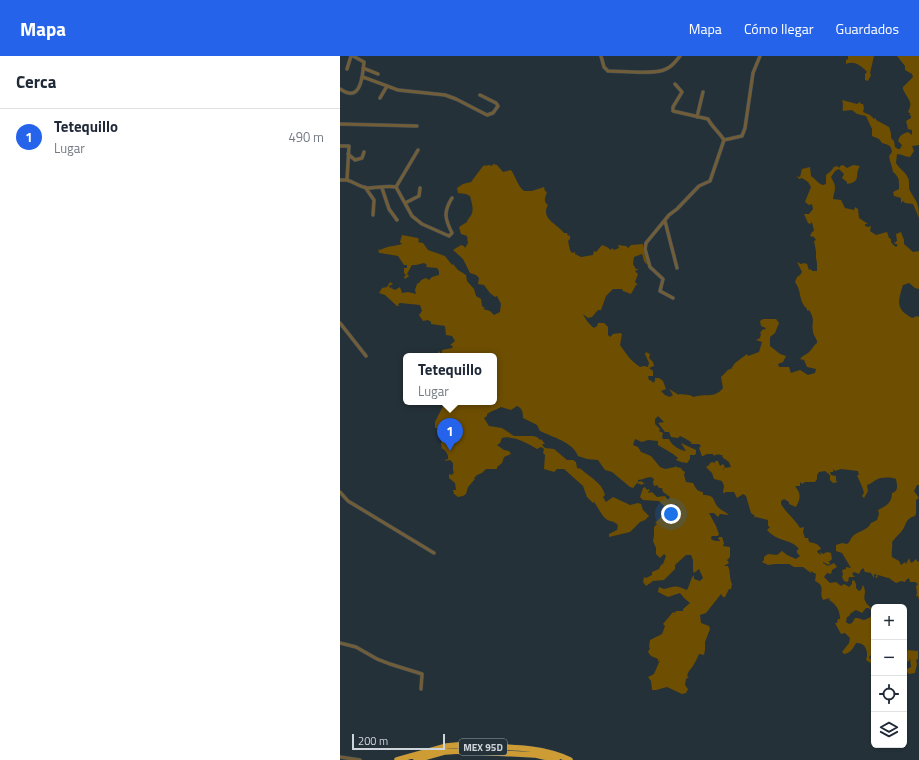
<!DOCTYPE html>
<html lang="es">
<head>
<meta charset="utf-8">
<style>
	:root { --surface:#fff; --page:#f2f2f3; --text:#1f2937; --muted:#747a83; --line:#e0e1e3; --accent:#2563eb }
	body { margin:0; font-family:"Titillium Web",sans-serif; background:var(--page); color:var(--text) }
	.controls { position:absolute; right:12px; bottom:12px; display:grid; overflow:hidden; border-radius:6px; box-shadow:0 1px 3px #0004 }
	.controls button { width:36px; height:36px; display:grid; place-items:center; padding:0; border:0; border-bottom:1px solid var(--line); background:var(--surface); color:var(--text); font:20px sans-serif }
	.scale { position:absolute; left:12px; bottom:10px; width:93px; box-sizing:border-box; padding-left:4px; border:2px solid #ced5da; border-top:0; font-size:11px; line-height:14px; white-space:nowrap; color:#ced5da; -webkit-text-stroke:3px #253139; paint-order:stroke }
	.you { position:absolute; left:331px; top:458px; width:14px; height:14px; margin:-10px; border:3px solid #fff; border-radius:50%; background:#1a73e8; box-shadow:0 0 0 6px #1a73e833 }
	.badge { display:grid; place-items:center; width:26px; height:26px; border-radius:50%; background:var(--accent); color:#fff; font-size:13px; font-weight:700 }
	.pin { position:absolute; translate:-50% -33px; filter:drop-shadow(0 1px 2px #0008) }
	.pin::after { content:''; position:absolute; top:21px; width:14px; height:12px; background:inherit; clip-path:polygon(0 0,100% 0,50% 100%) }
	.popup { position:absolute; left:63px; top:297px; width:94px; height:52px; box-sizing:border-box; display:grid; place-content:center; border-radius:6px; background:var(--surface); filter:drop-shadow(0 1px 3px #0005); font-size:13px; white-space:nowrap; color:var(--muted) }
	.popup b { font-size:15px; color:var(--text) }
	.popup::after { content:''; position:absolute; left:50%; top:100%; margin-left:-8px; border:8px solid transparent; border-top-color:var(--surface) }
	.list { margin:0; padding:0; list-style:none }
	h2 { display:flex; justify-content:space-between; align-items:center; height:52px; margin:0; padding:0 16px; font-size:17px }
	h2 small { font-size:13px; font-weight:400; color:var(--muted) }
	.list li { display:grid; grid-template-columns:26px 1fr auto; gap:12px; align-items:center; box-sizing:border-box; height:56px; padding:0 16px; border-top:1px solid var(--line) }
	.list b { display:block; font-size:15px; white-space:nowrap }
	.list p { margin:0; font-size:13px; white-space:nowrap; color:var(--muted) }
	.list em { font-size:13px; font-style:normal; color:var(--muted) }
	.icon { flex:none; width:22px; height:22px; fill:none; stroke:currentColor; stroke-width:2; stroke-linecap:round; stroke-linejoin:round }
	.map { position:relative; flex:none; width:579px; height:704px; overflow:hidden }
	header { display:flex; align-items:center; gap:24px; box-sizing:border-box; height:56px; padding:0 20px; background:var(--accent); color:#fff }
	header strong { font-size:19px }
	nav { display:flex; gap:22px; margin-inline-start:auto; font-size:14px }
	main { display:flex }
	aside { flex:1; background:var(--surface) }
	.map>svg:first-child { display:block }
</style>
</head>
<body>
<header>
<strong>Mapa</strong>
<nav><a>Mapa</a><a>Cómo llegar</a><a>Guardados</a></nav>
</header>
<main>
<aside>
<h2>Cerca<small></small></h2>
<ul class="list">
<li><span class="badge">1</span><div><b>Tetequillo</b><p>Lugar</p></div><em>490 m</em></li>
</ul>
</aside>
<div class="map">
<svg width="579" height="704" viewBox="0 0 579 704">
	<rect width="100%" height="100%" fill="#253139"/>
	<!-- green -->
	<path fill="#6e4e00" d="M508,0H534L530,17L531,19L528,25L525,24V18L527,16C522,10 514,4 506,8V4L508,3Z
		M557,0H579V89L572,90L574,95L570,101C565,101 562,98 557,98L556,107C559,113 566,116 568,122C570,126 568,131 570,135C577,147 579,147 579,162L573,148L565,147L563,145L561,147V142L554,140L553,136L559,133C559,126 560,121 553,116C552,110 550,106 549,100L552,96C551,89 549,89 542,87L539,83L532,80V73L526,60L517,58L512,54L503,55C502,52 504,48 502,44L517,48L520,46L521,48H523L524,52L523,56L530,59L534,63L536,62V64L549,71L551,77V82L554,85L555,91L558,93H560L562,89L558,85C560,79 562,78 568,76L572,79V74L568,73L566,65L571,62V60L569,58H571L568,56C574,45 567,43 563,33V31L573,21L572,18L565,14V10Z
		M153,108L157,109L163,116L171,114C176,121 177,129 184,135H192L204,131L205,135L207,136C205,142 203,145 208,149C200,163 218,168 224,177H227L228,180L230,179V183L228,185L230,194L232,197L235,196V198L241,201L253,199L254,195L256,196L262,189L267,191L271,194L272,192L274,194L279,192L278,189L286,190L288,192L291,189L303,188V193L307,196L309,207L306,208L304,205L302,198L294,201L293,208L296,213H299L295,215L298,218L295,226L298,229H296L291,238L283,235L282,233H273L266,240L261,254H258L252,261L248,262L243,258C246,264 248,267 254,272L257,270L258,267H264L268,271V279L270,281L273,278L280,277L282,278L280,289C288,300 289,303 300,311L304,310L308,311L309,307L305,298L306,296L310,298L309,302L313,306L314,310L309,312L313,315V320H308L309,324L312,325L313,327L315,325V322H319L323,325L326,333L321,335L325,339L330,341L333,339L329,333L339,339V338L349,339L354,341C363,337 375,343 383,332L381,321C385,318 387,313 391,313L395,307L407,298L408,300L419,296L422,286L416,284L420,282L421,278L420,277L423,273L424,274L426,272L421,270L420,265L423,263H436L439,267L435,277L430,281V290L440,298L446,300L443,306L438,308L439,311H449L451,317L460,314L468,319L475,317L476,313L467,311L464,304L460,303C463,299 468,298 470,295C473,292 473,290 477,287V285C476,282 473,278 473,276C471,266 476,265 469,254L467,255V253C458,245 462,235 455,226L457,221L460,219L462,216L457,206L461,208L464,207L467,208L469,214L471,213L472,215H477V207L476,202V195L474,185L476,184L474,181L470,180L472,176L474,175L472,166L470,168L468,167L464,158H469L473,153L472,148L469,149L465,146L471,131L468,126L462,122L459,123L457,120L460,121L462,113L470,111L471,120C476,123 477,127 483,129L486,128V119L491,115L494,111L497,110L499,112L500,110L503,109L507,112L513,109L520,110C514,119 522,126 507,128V126L502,122L504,118L499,113L495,115L491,121C497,132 495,131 493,143L501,144L505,152L514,154L515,151L518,153L519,162L528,168H525V170L528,171L531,170L530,175L536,179L547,176L549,182L551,183V187H553L552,188L556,191L558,189L554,187L557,185L556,178L561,176L564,184V188L573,196L579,195V233L575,232L569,227L563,229C558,245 555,253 572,262L577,260L579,261V429H577L574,435L579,442L576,444V457L575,460C564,463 567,470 561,476C558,479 555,482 552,486C553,490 551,496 552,501L559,505L561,509L565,506L566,508L569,502L571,507L573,506L576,503L577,505L579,506V544L578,540H576L577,537L576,530L578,528L575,526H570L569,522L566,524L565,526L561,525L556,527L550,523V522H548L538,519L537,522L535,521L537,519L534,518V522L531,517L525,516L523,512L521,514L519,518L514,516L512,518L515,521H509L508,526L504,525L502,521L503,518L502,514L506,513V511L511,512L502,497L496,495V489L502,487L507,488C511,485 510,483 513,480C518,475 527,475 531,467L537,464L539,458L538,454C546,450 552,447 552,437C559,435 557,429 556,423C550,421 541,421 536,424C532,426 531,428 527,429L528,435L524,442L522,440L524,437C523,431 519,425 517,419H519L518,415L501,413L495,415L494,413L493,416H490L491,419L496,420V425L498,426L493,427L490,424V419L485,415L479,416L477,419V423L475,426H465L462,428L460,426V430H455C461,438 461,441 456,451L449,448V446L444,443L441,445V448C446,457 455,463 460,472L464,471L463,476L465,482H468L469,486C474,487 479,488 481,493L477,495L478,497L481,499L480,496L483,498L487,496L491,497L492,503L490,505H488L490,507L489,509L483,506V507L488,510L494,507L497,511L492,514L491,518L487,517L484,521L490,527L496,526L501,530L504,528L509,531L512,528V525L514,524L516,528V532L519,535L521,534L523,529C529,540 518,540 531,552L530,554L529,552H526L522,557L516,554L511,557L509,560L507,561L506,566L509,568L512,567L515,562H518L523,564C527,564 530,560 534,560V600L532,603L531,599L529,601L532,605V608L526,604C529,597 526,586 516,587C513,592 511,597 504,598L502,596L509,587L510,582L505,577L501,578L495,567H497L498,563H500C500,554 496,548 489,544L490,542L483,544C478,536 487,531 475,525L476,518L471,515V517L463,511H454L449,508H435L428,509L422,506L424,504V501L428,498L437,499L442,495L447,499L456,503L460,500L457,497V494L459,493C452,483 437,486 427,474L430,471L428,470V464L416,461L414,462L415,460L411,457L406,440L403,438L397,442L394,436H385L384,438L383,436L384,430L382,425L374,423L372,417L366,411L369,409L370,407L372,406L375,407V405H378L380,410L383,408L385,411L383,413L384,414V412L391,411L389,406L382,401L383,400C380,398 376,398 374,400L373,398H367L363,400H362L359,392L361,390L359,388H350L352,387C349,384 344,382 340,380L338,382L331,381L329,376H325L319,368L318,367L324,366L318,360L315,363V368L320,373L319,375L323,377L322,381L323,383H329C332,390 339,394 346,395L341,387L356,394V397L355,399H350V403L347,407L341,406L336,404L338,402L333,398L318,389V385L308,384L302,386L295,383L293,389L298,391L301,396L311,400L320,411L325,413L335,411V409L336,411L341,412L342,414L345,416L344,419L346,426L353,427C356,432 356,435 363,436V439C377,439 372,446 379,452C382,455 385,455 389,459L380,458L378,461L374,457H369L376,470L379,478L378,480H372V479L371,483L375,485H379V486L380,484L378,483L379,481H382L384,487L383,490L390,491V501L387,504L389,507L384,510H388C391,517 389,522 392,528L391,533H389L385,541H383L381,538L366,557L360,559L361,567L369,570L370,573L365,586V594L364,599L359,598C357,602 356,605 354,608C351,614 349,613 347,620L349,621L346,623L345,629L348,633L346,637L342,638L327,631L316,634H312L311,625L308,621L314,618L320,604L318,606V603L311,600L308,596L310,592L309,591L310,584L322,578L325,570L323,568L333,556L335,557L336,555H343V553L350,547L344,542L340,537L328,541L318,536L319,531L324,533C336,530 335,529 347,534C350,529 350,523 354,519V523L360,525L363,522L359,513L354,517L353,515V504L351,499H346L335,509V513L324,524L313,525L306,530L303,526L304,521L306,522L312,519V516L319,513L321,509L323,508L326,500L324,498L320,502L316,498V492L313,485L314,479V471L317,468L315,467L323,459L324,460L323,461L328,466L335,464L340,458L336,448H329L324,452V450L319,445L303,444L300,441L303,432L305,431L307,434L309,433L310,435H308L309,437L312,436L317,441L325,440L328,444L330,441L323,436L322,432H319L317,429L314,430L313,426L314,423L311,421C306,421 303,424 298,424V426L301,425L305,428H302V429L297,427L293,432L290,431L272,416L265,414L258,404L247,403L238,400C233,386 212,381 200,375L197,369L183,362C183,356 182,352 177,350L171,354L161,351C156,354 151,355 147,358V360L144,362L149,370L162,372L174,380H193L197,381L200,384L201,383L205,388H202L203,390L205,392L214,393L227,404H233L236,406L237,412L241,413C249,421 262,426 265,439L263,441L266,446L273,441L290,449L298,447L301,448L303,454L309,460L305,464L300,466L290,476L269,481V478L277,474L278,469C273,464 270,466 266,463C261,459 258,451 254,446L253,447L247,441L243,430L224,413H217L214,416L204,413L205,399L203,397L204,393L201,391L197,393C188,387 172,379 162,382L160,387L157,389L164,394L169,395L171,398L164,401L162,407L157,411V413H146L142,417L137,419L134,422L135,423L128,431L126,438L123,440L118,441L114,438L113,434H116L115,427L109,422V418L112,419L114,416L113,415V407L110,404L105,405V404L108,403C109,399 105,393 101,392L102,391L101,388L103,381L104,383H106L107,379H103L106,378V376L103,373L104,376L102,377L97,372H95V366L105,346H154V300H97L99,295L100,296V298L102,297V294L112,292L113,290L110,289L115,285L112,280L106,279L105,270L91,268V266L88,264L83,265L79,259L82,255L80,249L60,247L58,248L59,250H57L45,239L39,237L42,232L47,231L50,226L53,228L49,230L50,232L53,230L51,232L55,234L60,231L62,237L68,236L76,238L75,234L77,228L80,226L81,224L86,222L89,224L92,221L99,219V215L97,212L86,211L87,209L84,207L76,209H72L67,218L69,220L65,223L64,221L66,219L64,217V212H67V209H64L58,200L40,197L38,196L39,195L38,193L40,194C47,190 56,190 62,188L60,186L62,179L78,182L79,184L78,186L83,187L88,194L105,200L112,209L113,208L118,214L126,219L127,225L134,233L136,240L141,243L142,250L145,252L143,253L150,255L154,259L160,256L161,248L157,240L155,241L150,237L144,229L138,228L139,222L136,219L130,217L123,203L113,194L121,189L124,190L125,192L128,187L127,180L121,178L119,171L127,166C128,162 131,161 132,157C134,152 131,145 130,140L126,138L118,137L117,132L123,128L131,126L143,110L146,109L145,110L149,109L152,110Z
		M568,594L577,595L578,594V603L576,604L577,608L575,617L569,618L564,613L565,611L567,613L571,611L570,602L569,605L566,606L565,610L564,609V597H566Z"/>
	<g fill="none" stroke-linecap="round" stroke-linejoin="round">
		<defs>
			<path id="minor" d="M261,0L264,11L268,15C281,15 316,19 326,13C332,11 336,5 340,0
				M23,12L38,18
				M7,13L11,0
				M23,21L58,34L105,39L116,43L147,59L153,57L158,50L156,47L140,39
				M335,28L342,36L333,51V55L368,63C372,71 379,76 384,84
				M0,33C2,34 6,37 9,37C22,40 23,14 24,6L13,0
				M40,42L47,30
				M357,61L363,36
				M0,68L77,70
				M0,90H9L7,124C14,126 20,131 27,132C36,132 48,129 56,131L72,160L82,168L109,180L112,177C105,163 103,156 112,142
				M8,98L15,104L22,102L24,96
				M0,124H7
				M25,131L34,144L33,159
				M56,131L78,94
				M42,132L49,153L57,164
				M65,147L79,140L80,132
				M325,165L337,212
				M333,242L320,235L323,223L310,211L305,193L306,187L329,159L337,153L359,130L370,125L384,84L402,80L405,72L413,17L420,0
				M0,267L26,300
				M0,436L8,445L94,497
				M0,587L16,591L37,603L50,608L82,618L81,633
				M0,701L20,704"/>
			<path id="motorway" d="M57,704L107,690L118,689C155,692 196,688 230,704
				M76,704L104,696L119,695L196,699L217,704"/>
		</defs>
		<!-- minor casing -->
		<use href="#minor" stroke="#434f56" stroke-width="4"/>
		<!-- motorway casing -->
		<use href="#motorway" stroke="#434f56" stroke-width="6"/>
		<!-- minor -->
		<use href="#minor" stroke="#715e39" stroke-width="3"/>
		<!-- motorway -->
		<use href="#motorway" stroke="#cd9c34" stroke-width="5.5"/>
	</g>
	<g text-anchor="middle" stroke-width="4" stroke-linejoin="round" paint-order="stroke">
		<!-- shield labels -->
		<rect fill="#253139" stroke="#9ba4aa" stroke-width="1" x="119" y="683" width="48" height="16" rx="3"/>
		<g font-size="10" font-weight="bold" fill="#ced5da">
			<text x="143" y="695">MEX 95D</text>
		</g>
	</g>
</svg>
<div class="controls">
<button>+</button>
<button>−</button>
<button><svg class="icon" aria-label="locate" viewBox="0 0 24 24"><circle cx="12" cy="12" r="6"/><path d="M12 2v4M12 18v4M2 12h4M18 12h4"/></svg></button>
<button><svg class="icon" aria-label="layers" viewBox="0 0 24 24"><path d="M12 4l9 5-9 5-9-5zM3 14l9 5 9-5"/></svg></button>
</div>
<div class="scale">200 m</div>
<div class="you"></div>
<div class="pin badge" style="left:110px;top:395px">1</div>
<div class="popup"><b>Tetequillo</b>Lugar</div>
</div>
</main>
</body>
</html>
